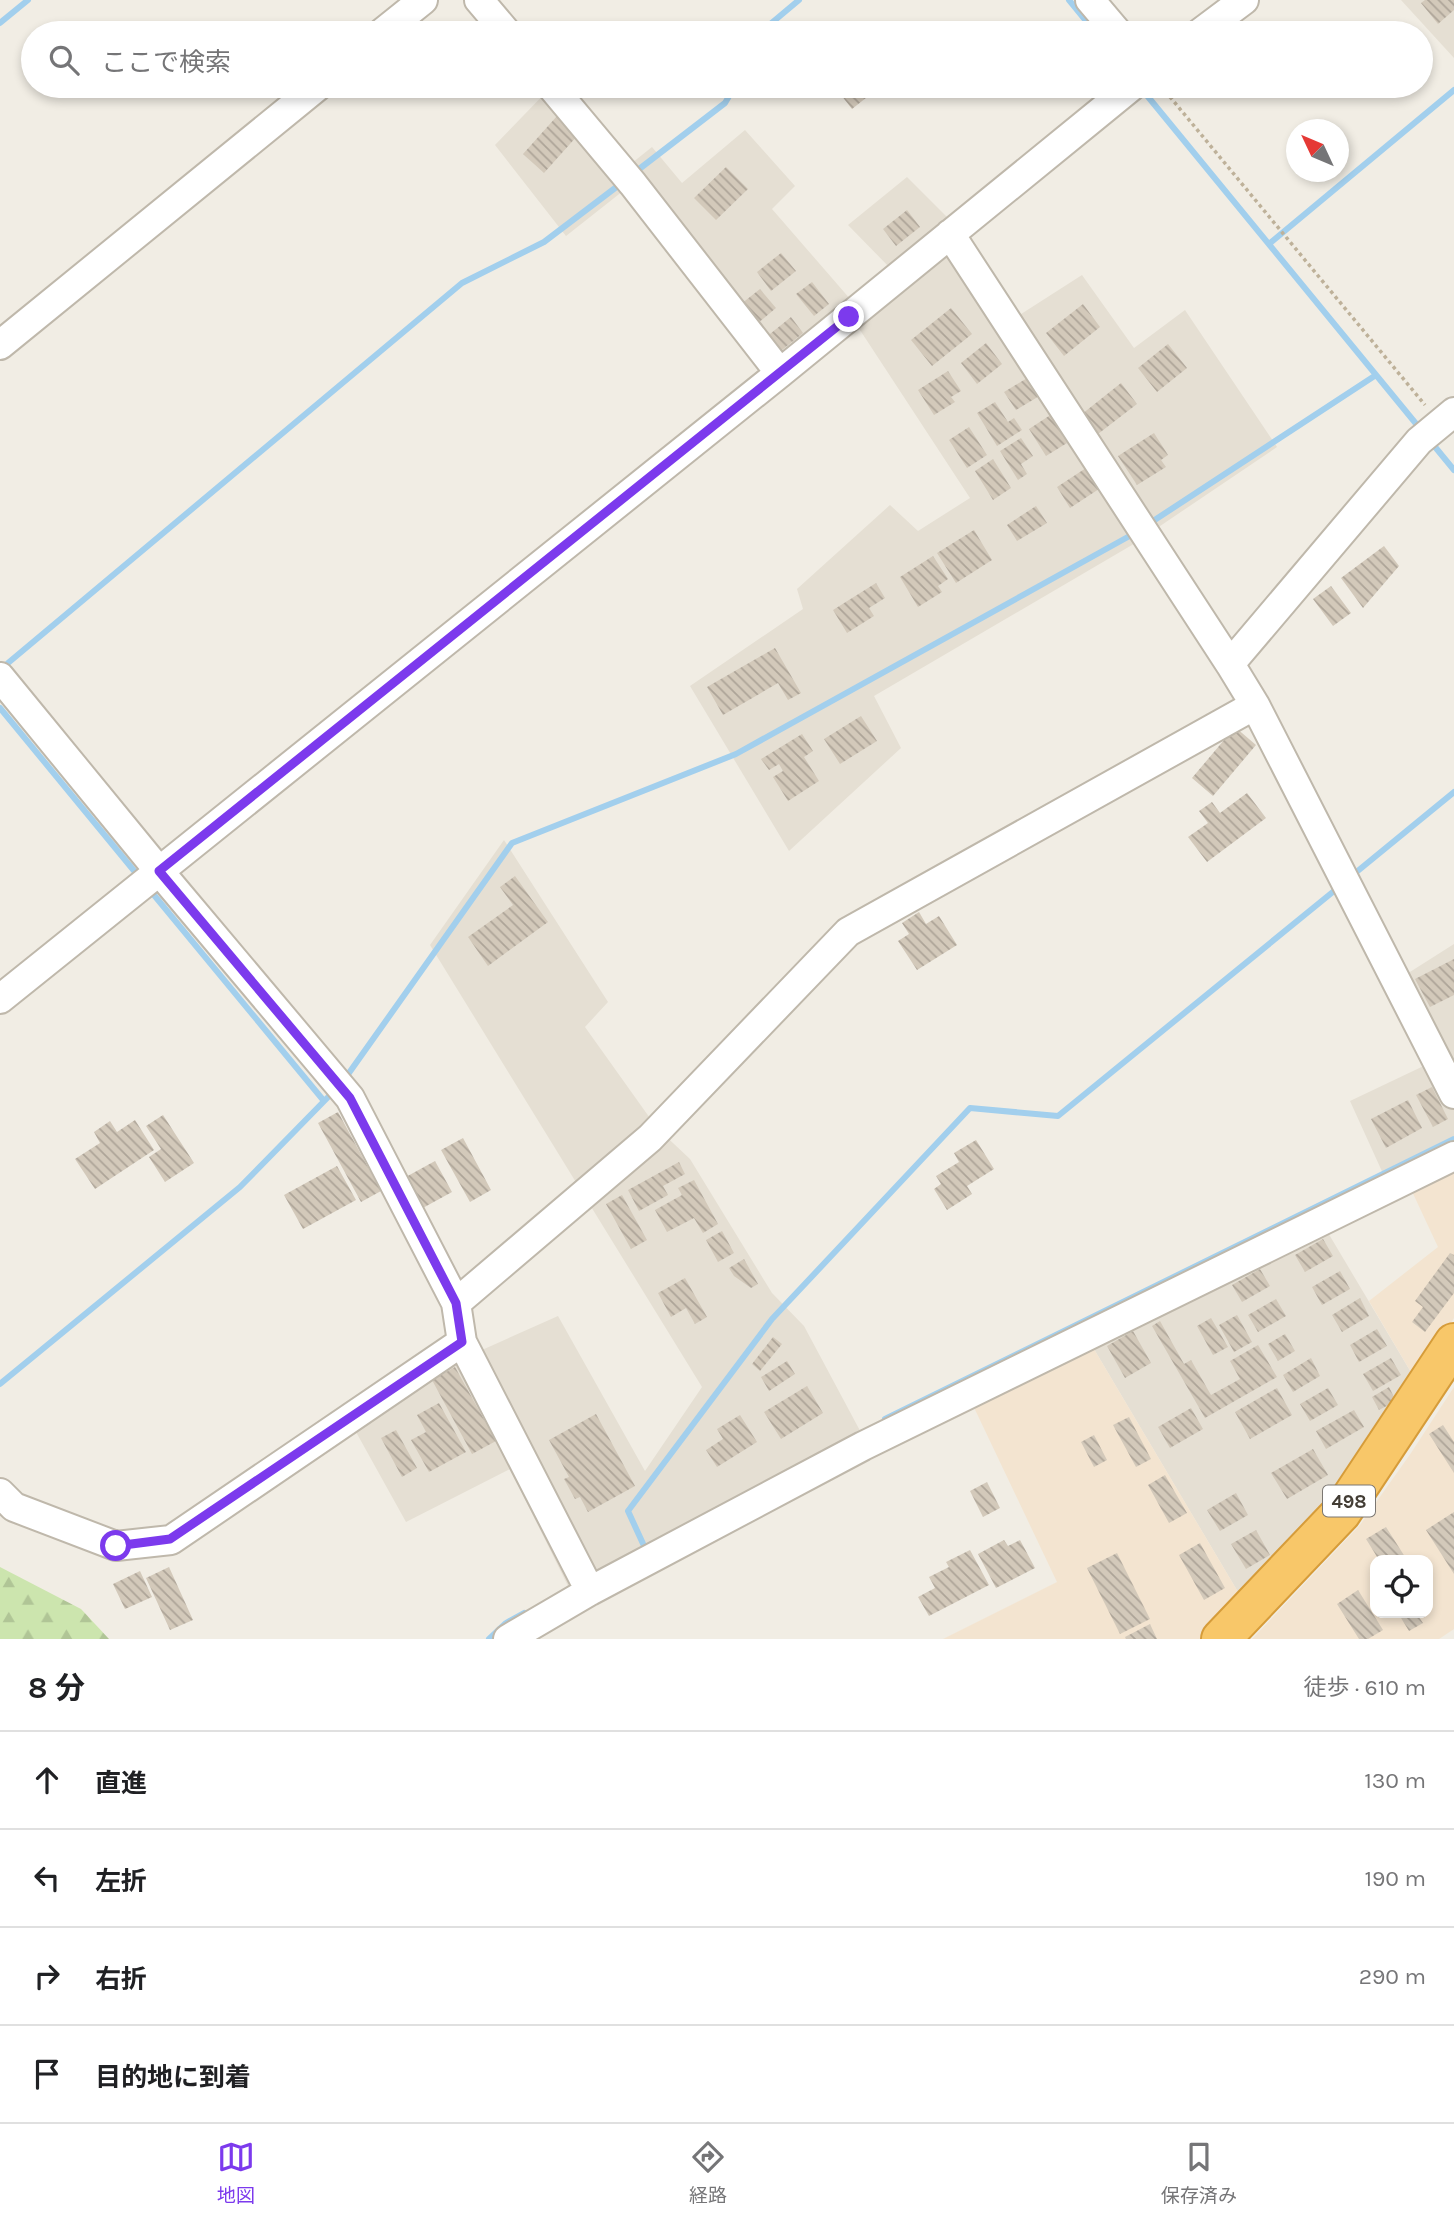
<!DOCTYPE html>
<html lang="ja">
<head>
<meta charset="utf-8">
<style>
	:root { --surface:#fff; --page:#f2f2f2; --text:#202124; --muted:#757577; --line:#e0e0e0; --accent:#7c3aed }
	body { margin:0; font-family:Karla,"Noto Sans JP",sans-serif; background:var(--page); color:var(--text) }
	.controls { position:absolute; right:21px; bottom:21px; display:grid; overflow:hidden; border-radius:14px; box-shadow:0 4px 10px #0003 }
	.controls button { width:63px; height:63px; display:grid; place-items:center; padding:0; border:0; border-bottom:2px solid var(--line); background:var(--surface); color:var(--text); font:35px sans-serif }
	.compass { position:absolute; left:1286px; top:119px; width:63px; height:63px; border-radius:50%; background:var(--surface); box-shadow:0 4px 10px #0003; rotate:314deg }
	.stop { position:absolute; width:21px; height:21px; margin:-16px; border:5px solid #7c3aed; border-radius:50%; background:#fff }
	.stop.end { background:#7c3aed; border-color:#fff; box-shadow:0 2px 7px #0008 }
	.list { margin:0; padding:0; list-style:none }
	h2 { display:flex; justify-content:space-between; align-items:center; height:91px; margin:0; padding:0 28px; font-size:30px }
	h2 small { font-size:23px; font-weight:400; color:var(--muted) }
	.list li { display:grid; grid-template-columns:46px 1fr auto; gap:21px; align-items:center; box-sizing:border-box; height:98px; padding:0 28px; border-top:2px solid var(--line) }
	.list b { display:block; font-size:26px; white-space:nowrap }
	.list em { font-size:23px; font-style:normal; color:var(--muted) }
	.icon { flex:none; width:38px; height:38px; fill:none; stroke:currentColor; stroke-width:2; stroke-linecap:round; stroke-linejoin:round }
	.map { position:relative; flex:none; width:1454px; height:1639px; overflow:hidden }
	.search { position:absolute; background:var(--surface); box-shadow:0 4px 10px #0003; left:21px; right:21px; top:21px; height:77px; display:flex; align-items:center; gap:18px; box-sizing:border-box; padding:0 24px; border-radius:38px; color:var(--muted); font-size:26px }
	.sheet { height:483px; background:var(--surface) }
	nav { display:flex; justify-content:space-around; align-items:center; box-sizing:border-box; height:98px; border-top:2px solid var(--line); background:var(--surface); font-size:19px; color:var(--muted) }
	nav a { display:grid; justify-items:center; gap:4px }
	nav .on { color:var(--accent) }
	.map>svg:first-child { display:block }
</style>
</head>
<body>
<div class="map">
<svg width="1454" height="1639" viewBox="0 0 1454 1639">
	<defs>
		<pattern id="forest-firs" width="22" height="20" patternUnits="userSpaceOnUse" patternTransform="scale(1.75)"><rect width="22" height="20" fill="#cce5ae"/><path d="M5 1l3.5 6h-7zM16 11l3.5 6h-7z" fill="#b0c596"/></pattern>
		<pattern id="building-back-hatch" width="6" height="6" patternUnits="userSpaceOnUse" patternTransform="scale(1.75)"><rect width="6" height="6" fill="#d3c9ba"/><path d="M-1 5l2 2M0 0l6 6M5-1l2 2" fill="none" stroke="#ada498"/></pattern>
	</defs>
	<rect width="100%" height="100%" fill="#f1ede4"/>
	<!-- residential -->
	<path fill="#e5dfd3" d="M1401,0H1454V58Z
		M552,86L632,163L652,147L682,183L745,130L795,186L772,209L851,300L891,269L848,225L907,177L963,233L1018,316L1082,275L1134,348L1185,310L1277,447L1132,545L874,696L901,748L789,851L690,686L803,609L797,589L890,505L918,531L970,498L858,327L782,392L623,191L566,236L495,145Z
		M504,840L608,1002L585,1027L657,1128L690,1159L772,1293L804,1326L873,1455L571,1592L510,1469L406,1522L341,1405L452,1334L482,1350L558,1316L645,1471L702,1387L430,945Z
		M1454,944V1161L1390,1189L1350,1101L1432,1062L1391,984Z
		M1324,1226L1415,1379L1331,1504L1241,1597L1088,1339Z"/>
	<!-- commercial -->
	<path fill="#f3e4d0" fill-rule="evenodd" d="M1454,1161V1318L1415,1379L1369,1301L1438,1247L1409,1185Z
		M1088,1339L1241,1597L1202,1639H943L1057,1582L969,1397Z
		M1454,1387V1629L1439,1639H1252L1360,1525L1411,1453ZM1375,1560H1428V1613H1375Z"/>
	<!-- forest -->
	<path fill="url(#forest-firs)" d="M0,1567L81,1609L109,1639H0Z"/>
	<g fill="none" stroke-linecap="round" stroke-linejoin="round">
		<!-- stream -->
		<path stroke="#a2cfed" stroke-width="6" d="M1069,0L1096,33
			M0,23L28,0
			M764,33L768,26L799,0
			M1140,87L1422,431
			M634,173L725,103L735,86
			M1269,244L1454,90
			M1431,442L1454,470
			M1147,525L1376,375
			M8,663L462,283L544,242L623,182
			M0,708L140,878
			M1354,874L1454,792
			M149,889L324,1101
			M344,1080L512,843L736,754L1135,533
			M0,1384L240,1187L335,1090
			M885,1419L1454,1139
			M645,1548L628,1511L772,1319L970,1108L1058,1116L1334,891
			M489,1639L506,1623L524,1613"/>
	</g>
	<!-- building -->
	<path fill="url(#building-back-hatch)" d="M1425,0H1454V10L1438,24L1421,3Z
		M834,86H881L852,109Z
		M557,116L578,135L544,173L523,154Z
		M726,167L748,189L716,220L694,198Z
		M907,210L920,227L896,246L883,229Z
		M781,253L796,271L771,291L757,272Z
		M812,282L829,304L814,316L796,294Z
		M760,289L776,308L757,324L741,304Z
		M1083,304L1100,327L1064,356L1046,333Z
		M951,308L972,334L932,366L911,340Z
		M791,317L803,333L777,354L765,338Z
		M986,343L1002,364L977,384L961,363Z
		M1168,344L1187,368L1157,392L1138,368Z
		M948,371L961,391L951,397L955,402L934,415L918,390Z
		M1029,377L1041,395L1016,410L1004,392Z
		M1121,383L1137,404L1098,434L1082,414Z
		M995,402L1008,422L1014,418L1022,430L997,446L977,413Z
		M1055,412L1067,432L1062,435L1067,443L1046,456L1029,429Z
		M969,427L987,455L967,468L949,440Z
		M1154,433L1168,455L1161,460L1166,467L1137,485L1118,456Z
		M1021,438L1033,456L1021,464L1027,474L1018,480L1000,451Z
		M993,459L1011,488L993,500L975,471Z
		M1086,468L1099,489L1070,508L1057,487Z
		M1036,506L1047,523L1017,541L1007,525Z
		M974,530L992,560L956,583L937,553Z
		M1384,546L1399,566L1363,608L1341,578Z
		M933,556L948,579L938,586L942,592L918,607L900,577Z
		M876,583L885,598L869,608L874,616L847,633L833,610Z
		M1331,586L1351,613L1333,626L1313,599Z
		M775,648L801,693L788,700L778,683L723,715L707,687Z
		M861,716L877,741L840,764L824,739Z
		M1235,727L1256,745L1213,796L1192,778Z
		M802,734L813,751L804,757L819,781L788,801L773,777L783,771L779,764L769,770L761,759Z
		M1247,793L1266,818L1207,862L1188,837L1208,823L1199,811L1212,802L1220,813Z
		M515,876L548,922L488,966L468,937L513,905L500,887Z
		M919,912L926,924L939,916L957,945L917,970L898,941L909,934L902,923Z
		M1454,959V995L1430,1007L1415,979Z
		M1432,1087L1448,1119L1433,1127L1416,1095Z
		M1408,1100L1422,1128L1386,1148L1371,1119Z
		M338,1112L381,1191L361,1202L318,1123Z
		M163,1115L194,1163L165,1182L149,1157L161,1149L146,1126Z
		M135,1120L154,1150L95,1189L75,1159L100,1143L94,1132L110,1121L117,1132Z
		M463,1138L491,1190L470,1202L441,1150Z
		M976,1140L994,1169L967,1186L972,1194L947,1210L934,1189L941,1184L936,1176L959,1162L954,1153Z
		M435,1161L452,1192L421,1209L404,1178Z
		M679,1162L685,1174L663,1186L668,1195L639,1211L628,1190Z
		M337,1166L356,1200L303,1229L284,1195Z
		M694,1180L718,1224L703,1233L694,1218L667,1232L655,1210L682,1195L678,1188Z
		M622,1195L647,1240L631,1249L606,1204Z
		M722,1231L734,1253L718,1262L706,1240Z
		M1323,1239L1333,1256L1305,1272L1295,1255Z
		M1450,1253L1454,1255V1293L1425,1332L1412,1322L1423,1307L1415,1301Z
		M744,1259L758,1284L751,1288L734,1276L729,1268Z
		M1260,1269L1270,1286L1242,1302L1232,1285Z
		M1340,1271L1350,1289L1322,1305L1312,1287Z
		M685,1278L707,1317L695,1324L686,1308L671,1317L658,1293Z
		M1360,1298L1369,1316L1342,1332L1332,1315Z
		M1276,1299L1286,1316L1258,1332L1248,1315Z
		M1237,1315L1252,1342L1234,1352L1219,1325Z
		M1211,1318L1228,1347L1213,1355L1197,1326Z
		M1160,1321L1184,1364L1191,1360L1211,1395L1240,1379L1230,1361L1258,1345L1277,1377L1205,1418L1152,1326Z
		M1377,1329L1387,1346L1359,1362L1350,1345Z
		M1133,1331L1151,1363L1125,1378L1107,1346Z
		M1285,1334L1295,1351L1278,1361L1268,1344Z
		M773,1337L782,1344L760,1371L752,1364Z
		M1311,1358L1320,1376L1293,1392L1283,1375Z
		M1391,1358L1401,1375L1373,1391L1363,1374Z
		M787,1361L795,1374L769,1391L761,1377Z
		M455,1367L496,1441L472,1454L432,1380Z
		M807,1386L823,1413L781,1439L764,1412Z
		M1389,1387L1396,1401L1379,1410L1372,1397Z
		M1277,1388L1292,1415L1250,1439L1235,1412Z
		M1328,1388L1338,1405L1310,1421L1300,1404Z
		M439,1403L466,1452L429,1472L411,1440L426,1432L417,1415Z
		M1191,1408L1203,1429L1170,1448L1158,1427Z
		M1354,1410L1364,1427L1326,1449L1316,1431Z
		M596,1414L635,1486L588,1512L580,1497L575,1499L564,1479L569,1477L549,1440Z
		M740,1415L757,1442L717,1467L706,1450L723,1439L717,1429Z
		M1129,1417L1151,1459L1136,1467L1113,1425Z
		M1443,1425L1454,1442V1473L1429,1434Z
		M396,1430L417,1468L402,1477L381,1438Z
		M1094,1435L1107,1460L1094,1467L1081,1442Z
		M1313,1449L1328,1475L1287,1499L1271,1473Z
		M1165,1475L1187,1513L1169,1523L1148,1485Z
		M987,1482L1000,1508L983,1517L970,1491Z
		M1236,1493L1248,1515L1220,1531L1207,1510Z
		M1454,1512V1574L1426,1530Z
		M1386,1527L1407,1560H1379L1366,1539Z
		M1256,1530L1270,1555L1246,1569L1231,1544Z
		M1004,1540L1008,1546L1020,1540L1035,1568L996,1588L978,1554Z
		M1200,1543L1225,1588L1204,1600L1179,1555Z
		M970,1550L989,1585L929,1616L918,1597L935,1588L929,1577L949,1567L946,1562Z
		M1117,1553L1150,1619L1120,1634L1087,1568Z
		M169,1567L193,1620L170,1630L146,1578Z
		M140,1571L152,1597L125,1609L113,1584Z
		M1358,1590L1383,1630L1368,1639H1359L1337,1604Z
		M1398,1613H1416L1423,1623L1409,1631Z
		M1150,1624L1157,1639H1126L1125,1637Z"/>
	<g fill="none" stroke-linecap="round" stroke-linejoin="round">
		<defs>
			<path id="minor" d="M479,0L507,33
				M1090,0L1118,33
				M382,33L423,0
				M1200,33L1244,0
				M551,86L633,184L780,373
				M950,234L1230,664L1255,705L1454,1094
				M0,345L318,86
				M1230,664L1419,441L1454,412
				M0,677L159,871L350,1098L456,1303L462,1342L590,1591
				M0,999L780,373L1132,86
				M456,1303L650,1138L848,932L1255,705
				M0,1493L14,1507L116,1546L171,1540L462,1342
				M508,1639L590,1591L863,1446L1454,1156"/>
			<path id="highway" d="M1221,1639L1341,1513L1454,1343"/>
		</defs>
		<!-- minor casing -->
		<use href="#minor" stroke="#bfb8ab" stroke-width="32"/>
		<!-- highway casing -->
		<use href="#highway" stroke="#d69c3a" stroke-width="42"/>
		<!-- path -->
		<path stroke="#beb199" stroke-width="3.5" stroke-dasharray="3.5 3.5" stroke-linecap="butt" d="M1161,86L1425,405"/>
		<!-- minor -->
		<use href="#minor" stroke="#fff" stroke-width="28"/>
		<!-- highway -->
		<use href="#highway" stroke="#f8c769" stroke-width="38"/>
	</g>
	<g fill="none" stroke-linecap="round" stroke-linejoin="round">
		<!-- route -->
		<path stroke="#7c3aed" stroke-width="9" d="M116,1546L170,1539L462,1342L456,1303L350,1098L159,871L849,317"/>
	</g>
	<g text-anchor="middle" stroke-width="5" stroke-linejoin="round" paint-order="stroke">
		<!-- shield labels -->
		<rect fill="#fff" stroke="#7b7772" stroke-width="2" x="1323" y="1485.5" width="52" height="31" rx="5"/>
		<g font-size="19" font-weight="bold" fill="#433d35">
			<text x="1349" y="1508">498</text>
		</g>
	</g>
</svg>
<div class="controls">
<button><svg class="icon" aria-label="locate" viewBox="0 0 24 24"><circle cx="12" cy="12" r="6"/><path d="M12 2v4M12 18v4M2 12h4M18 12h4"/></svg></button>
</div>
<svg class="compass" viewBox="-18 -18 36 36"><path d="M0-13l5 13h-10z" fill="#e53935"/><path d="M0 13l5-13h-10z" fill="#757577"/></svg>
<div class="stop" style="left:116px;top:1546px"></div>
<div class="stop end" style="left:849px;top:317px"></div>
<div class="search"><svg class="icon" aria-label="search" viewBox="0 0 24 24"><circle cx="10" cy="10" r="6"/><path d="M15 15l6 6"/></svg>ここで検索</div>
</div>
<section class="sheet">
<h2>8 分<small>徒歩 · 610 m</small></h2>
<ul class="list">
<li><svg class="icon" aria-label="ahead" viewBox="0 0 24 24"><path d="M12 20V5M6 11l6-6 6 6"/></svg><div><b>直進</b></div><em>130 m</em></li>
<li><svg class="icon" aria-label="left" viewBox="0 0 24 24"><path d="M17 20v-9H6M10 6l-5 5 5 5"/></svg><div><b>左折</b></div><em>190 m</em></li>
<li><svg class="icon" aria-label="right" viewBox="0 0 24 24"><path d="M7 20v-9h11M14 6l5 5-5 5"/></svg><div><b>右折</b></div><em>290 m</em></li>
<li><svg class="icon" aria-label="arrive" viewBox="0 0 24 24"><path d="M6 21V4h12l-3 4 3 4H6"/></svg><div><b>目的地に到着</b></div></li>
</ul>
</section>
<nav>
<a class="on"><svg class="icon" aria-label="map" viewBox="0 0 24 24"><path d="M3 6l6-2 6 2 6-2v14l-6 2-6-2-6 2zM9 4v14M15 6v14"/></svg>地図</a>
<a><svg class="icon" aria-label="directions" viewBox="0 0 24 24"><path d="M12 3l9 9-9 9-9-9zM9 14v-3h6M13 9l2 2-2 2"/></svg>経路</a>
<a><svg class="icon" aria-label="saved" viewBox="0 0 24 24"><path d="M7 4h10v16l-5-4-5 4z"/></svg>保存済み</a>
</nav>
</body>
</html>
